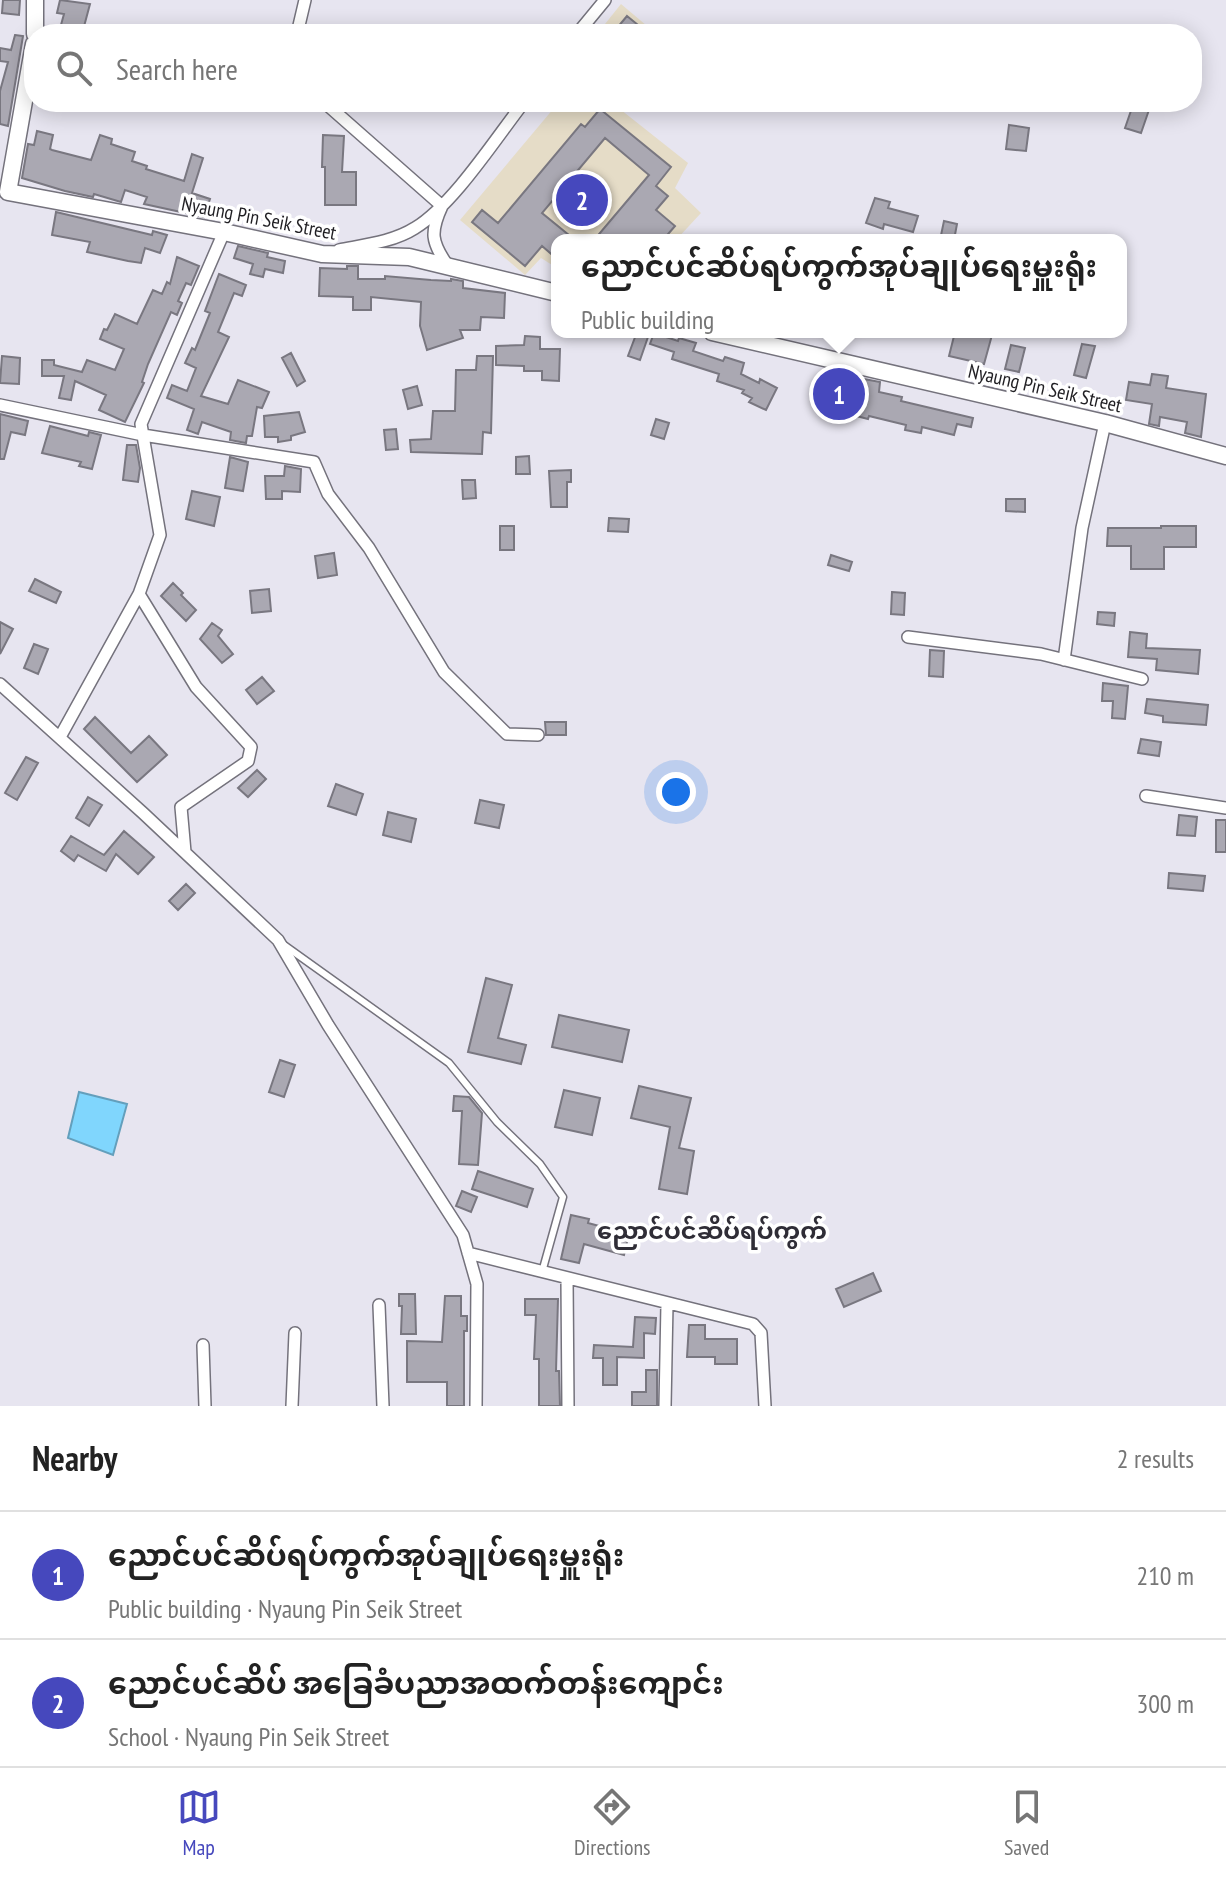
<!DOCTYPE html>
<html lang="en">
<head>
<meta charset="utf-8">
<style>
	:root { --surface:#fff; --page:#f6f6f6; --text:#222; --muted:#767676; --line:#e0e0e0; --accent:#4648bd }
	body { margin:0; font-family:"PT Sans Narrow","Noto Sans Myanmar",sans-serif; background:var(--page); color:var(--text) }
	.you { position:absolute; left:676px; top:792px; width:28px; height:28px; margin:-20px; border:6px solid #fff; border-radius:50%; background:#1a73e8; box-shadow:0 0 0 12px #1a73e833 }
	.badge { display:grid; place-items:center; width:52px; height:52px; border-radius:50%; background:var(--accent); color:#fff; font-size:26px; font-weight:700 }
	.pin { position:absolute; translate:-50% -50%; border:4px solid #fff; box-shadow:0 2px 8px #0006 }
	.popup { position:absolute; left:551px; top:234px; width:576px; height:104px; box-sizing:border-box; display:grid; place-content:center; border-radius:16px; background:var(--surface); filter:drop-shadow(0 2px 6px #0005); font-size:26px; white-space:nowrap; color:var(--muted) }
	.popup b { font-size:30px; color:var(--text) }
	.popup::after { content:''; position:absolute; left:50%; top:100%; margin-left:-16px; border:16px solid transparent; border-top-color:var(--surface) }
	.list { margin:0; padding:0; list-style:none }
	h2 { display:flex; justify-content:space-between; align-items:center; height:104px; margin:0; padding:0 32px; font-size:34px }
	h2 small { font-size:26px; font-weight:400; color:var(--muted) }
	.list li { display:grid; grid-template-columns:52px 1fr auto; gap:24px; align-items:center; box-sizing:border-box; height:128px; padding:0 32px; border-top:2px solid var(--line) }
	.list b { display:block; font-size:30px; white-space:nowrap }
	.list p { margin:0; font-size:26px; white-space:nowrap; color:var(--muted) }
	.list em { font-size:26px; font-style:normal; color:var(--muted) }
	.icon { flex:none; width:44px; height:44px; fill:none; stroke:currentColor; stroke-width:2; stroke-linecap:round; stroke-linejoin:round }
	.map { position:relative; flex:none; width:1226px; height:1406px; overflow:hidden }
	.search { position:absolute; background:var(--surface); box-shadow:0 4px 20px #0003; left:24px; right:24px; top:24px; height:88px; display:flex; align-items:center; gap:20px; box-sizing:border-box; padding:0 28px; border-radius:32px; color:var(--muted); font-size:30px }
	.sheet { height:360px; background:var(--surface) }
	nav { display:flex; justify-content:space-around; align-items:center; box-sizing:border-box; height:112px; border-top:2px solid var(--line); background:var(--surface); font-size:22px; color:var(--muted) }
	nav a { display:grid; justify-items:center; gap:4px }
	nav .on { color:var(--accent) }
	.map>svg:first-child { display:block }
</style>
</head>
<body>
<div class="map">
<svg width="1226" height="1406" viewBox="0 0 1226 1406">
	<rect width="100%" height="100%" fill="#e7e5f0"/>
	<!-- education -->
	<path fill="#e5dcc7" d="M621,4L653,31L651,34H597Z
		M559,102H611L688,163L675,188L701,213L676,240H557V268L541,258L525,275L460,220Z"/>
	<!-- water -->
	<path fill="#80d6fd" stroke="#639fbc" stroke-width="2" d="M79,1092L127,1104L113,1155L68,1138Z"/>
	<!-- building -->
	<path fill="#aaa8b2" stroke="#797780" stroke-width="2" d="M3,0H20L19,15L2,13Z
		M60,0L90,4L82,34L59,32L64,14L57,13Z
		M627,16L649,34H612Z
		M15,35L23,36L8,126L0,124V91L8,62L0,61V48L11,50Z
		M1134,102L1150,107L1141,133L1125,128Z
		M600,109L671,167L656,186L668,196L656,210L675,226L663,240H594L649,175L605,138L542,213L575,240H557V259L542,246L525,266L472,222L482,210L498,223L581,124L585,127Z
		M1009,125L1029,128L1026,151L1006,149Z
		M37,131L53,135L50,149L52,150L91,160L100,135L112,139L111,144L135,152L132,161L147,166L146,169L184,181L192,154L203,158L192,193L210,199L204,217L144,204L147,197L125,190L121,202L94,194L93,197L65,191L22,178L28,144L34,145Z
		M323,135L344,136L342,172H356V205H325V167H322Z
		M875,198L890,202L888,208L918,216L913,232L884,224L883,229L866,223Z
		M56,212L152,235L153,231L167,235L160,253L145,248L141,263L128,261L87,252L90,242L52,235Z
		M944,221L957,224L954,240H940Z
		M238,246L268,253L267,257L285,261L283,273L265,269L263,277L250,274L253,264L234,258Z
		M177,257L199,266L191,285L186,283L178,301L182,303L177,315L171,312L148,364L142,382L144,383L125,422L99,410L106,395L75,381L71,400L59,398L64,376H42V360H54V365L82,372L87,360L115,370L124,349L100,339L104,329L107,330L115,314L137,324L153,290L162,294L167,282L170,284Z
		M347,266H358V279H385V276L431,280L451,281V279L463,281V288L505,293L504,318L481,317L480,330H460L463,338L427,350L420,326L421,302L371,297V310H353V297L319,296L320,268L347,269Z
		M219,274L246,285L242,296L234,293L218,332L229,337L201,396L228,404L238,380L269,392L262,408L257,407L252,436H247L246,443L230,440L231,432L202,422L198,434L187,430L194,409L167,398L172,385L187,391L196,368L185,363L192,348L195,350L210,313L205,311Z
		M637,332L649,334L640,360L628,356Z
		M955,332L992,335L984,364L949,356Z
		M654,333L678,341L679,338L696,343L693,351L723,361L725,357L744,363L741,374L759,383L760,379L777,388L766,410L749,402L752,398L742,393L744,390L717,381L719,374L672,359L674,352L650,344Z
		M525,336L540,337V349H560L559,381L542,380V371H524V366L496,365V346L524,345Z
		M1082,344L1095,346L1086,378L1074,375Z
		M1011,345L1025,348L1019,372L1005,369Z
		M291,353L305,381L297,386L282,358Z
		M2,356L20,358L19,384L0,383Z
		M477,356H493L491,433L483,432L482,454L411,452L410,440L431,439L433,411H455L456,370H476Z
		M1152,374L1168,376L1166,388L1206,394L1201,437L1185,433L1187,422L1160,417L1159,426L1149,424L1152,404L1126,400L1129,382L1150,385Z
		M864,379L880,382L879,392L902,397L901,401L973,418L971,427L957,424L954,435L922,427L921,433L905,430L906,425L869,416L868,419L841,412L821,403L830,384L851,392L852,388L862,390Z
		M417,386L422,405L408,409L403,390Z
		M299,412L305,432L291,436V440L278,442V437H265L264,416Z
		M0,414L28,421L25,435L11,432L4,459H0Z
		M656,419L669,423L664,439L651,435Z
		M50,426L88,436L89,432L101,435L92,469L79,466L81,462L42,453Z
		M396,429L398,449L386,450L384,430Z
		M127,445H136L140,468L138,482L123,480Z
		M529,456L530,474H516V457Z
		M230,457L248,462L243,491L225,488Z
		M285,466L301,469L300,492L282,491V499H266L265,476H284Z
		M571,470V482H567V507H551L549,471Z
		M462,480H475L476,498L463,499Z
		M192,491L220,497L214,526L186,519Z
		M1006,499H1025V512L1006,511Z
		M609,518L629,519L628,532L608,531Z
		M500,526H514V550H500Z
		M1161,526H1196V547H1164V569H1131V546H1107L1108,528H1161Z
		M334,553L337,575L318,578L315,556Z
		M831,555L852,562L849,571L828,565Z
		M35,579L61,592L56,603L29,591Z
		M173,583L183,593L181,595L196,610L186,621L161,596Z
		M269,589L271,611L252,613L250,591Z
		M892,592L905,593L904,615L891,614Z
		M1098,612L1115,613L1114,626L1097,624Z
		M0,622L13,629L0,654Z
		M212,623L222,630L218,636L233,654L222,663L200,639Z
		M1130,632L1147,634L1146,648L1200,650L1198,674L1156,670L1157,659L1128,657Z
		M34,644L48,649L38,674L24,668Z
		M930,650L944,651L943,677L929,676Z
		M262,677L274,691L257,704L246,690Z
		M1103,683L1128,686L1125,719L1112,718L1113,701H1102Z
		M1147,699L1208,705L1206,725L1163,722V716L1145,713Z
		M95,717L131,753L149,736L167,755L137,782L84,729Z
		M545,722H566V735H546Z
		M1141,739L1161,742L1159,756L1138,753Z
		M26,757L38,763L17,800L5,793Z
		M257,770L266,779L248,797L238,788Z
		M336,784L363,794L356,815L328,806Z
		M88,797L102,805L89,826L76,818Z
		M480,800L504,805L499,828L475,823Z
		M388,812L416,819L411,842L383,835Z
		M1179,815L1197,817L1195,836L1177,835Z
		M1216,820H1226V852H1216Z
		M124,831L154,857L138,874L116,854L106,871L78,855L74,861L61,851L71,836L104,855Z
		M1169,873L1205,876L1203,891L1168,888Z
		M186,884L195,893L178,910L169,901Z
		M486,978L512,985L498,1038L526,1045L521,1064L468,1052Z
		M559,1015L629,1030L622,1062L552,1047Z
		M280,1060L295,1065L284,1097L269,1092Z
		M639,1086L691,1098L679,1148L694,1151L687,1194L659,1189L670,1127L631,1118Z
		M564,1090L600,1098L592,1135L555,1127Z
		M454,1096L469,1097L482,1113L478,1165L459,1164L462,1111H453Z
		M478,1171L533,1189L527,1207L472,1189Z
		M462,1191L477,1197L471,1212L456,1206Z
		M571,1215L589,1219L588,1223L629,1234L624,1255L584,1244L579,1263L561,1259Z
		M873,1273L881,1291L844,1307L836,1289Z
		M399,1294H415L416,1334H401L402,1306H399Z
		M445,1296H461V1316H467V1331H464V1406H447V1382H407V1341L442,1342Z
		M525,1299H558L556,1371H559L560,1406H539V1359H534L536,1315H525Z
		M635,1317L656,1318L655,1334L644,1333V1358L617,1357V1385H603V1358H593L594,1345L633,1347Z
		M689,1325H705V1339H737V1364H715V1357H687Z
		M646,1370H657V1406H632V1392H646Z"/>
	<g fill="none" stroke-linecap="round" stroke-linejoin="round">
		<defs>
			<path id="lane" d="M284,945L449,1063L497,1122L540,1164L563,1197L542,1272"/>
			<path id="street" d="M297,34L305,0
				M577,34L605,0
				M324,102L442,206C430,232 431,242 448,266
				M339,250C364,245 393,242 415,228C453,205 496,138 524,102
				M0,405L143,435L314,462L328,494L369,548L444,672L507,734L538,735
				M139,594L196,687L251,747L248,761L181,807L185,852
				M908,637L1041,654L1142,679
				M1064,660L1082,528L1105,423
				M0,684L143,813L278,940L328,1025L463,1235L477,1284L476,1406
				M60,737L139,594L160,535L141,424L224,232
				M1146,796L1226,808
				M468,1253L753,1324L761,1333L765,1406
				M567,1279L568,1406
				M379,1305L383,1406
				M203,1345L205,1406
				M292,1406L295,1333
				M665,1406L667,1304"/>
			<path id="secondary" d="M35,0V34
				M34,44L8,192L224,232L322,254L409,257L557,293
				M712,332L1105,423L1226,456"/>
		</defs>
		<!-- lane casing -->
		<use href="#lane" stroke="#74727c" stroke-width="9"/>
		<!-- street casing -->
		<use href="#street" stroke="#74727c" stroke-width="14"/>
		<!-- secondary casing -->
		<use href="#secondary" stroke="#74727c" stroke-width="19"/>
		<!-- lane -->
		<use href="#lane" stroke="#fff" stroke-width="6"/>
		<!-- street -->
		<use href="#street" stroke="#fff" stroke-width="11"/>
		<!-- secondary -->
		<use href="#secondary" stroke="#fff" stroke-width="16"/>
	</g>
	<g text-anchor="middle" stroke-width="7" stroke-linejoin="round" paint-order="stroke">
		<!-- street labels -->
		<g font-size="20" fill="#201f23" stroke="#fff">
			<text transform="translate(259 218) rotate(11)" y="7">Nyaung Pin Seik Street</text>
			<text transform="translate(1045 388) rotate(13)" y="7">Nyaung Pin Seik Street</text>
		</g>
		<!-- quarter labels -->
		<g font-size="24" font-weight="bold" fill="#2f2d36" stroke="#fff">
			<text x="712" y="1239">ညောင်ပင်ဆိပ်ရပ်ကွက်</text>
		</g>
	</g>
</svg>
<div class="you"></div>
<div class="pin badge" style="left:839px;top:394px">1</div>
<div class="popup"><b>ညောင်ပင်ဆိပ်ရပ်ကွက်အုပ်ချုပ်ရေးမှူးရုံး</b>Public building</div>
<div class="pin badge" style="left:582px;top:200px">2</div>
<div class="search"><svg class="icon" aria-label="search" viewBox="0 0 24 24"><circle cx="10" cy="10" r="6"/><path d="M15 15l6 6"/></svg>Search here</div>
</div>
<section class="sheet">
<h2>Nearby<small>2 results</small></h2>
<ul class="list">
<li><span class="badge">1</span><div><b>ညောင်ပင်ဆိပ်ရပ်ကွက်အုပ်ချုပ်ရေးမှူးရုံး</b><p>Public building · Nyaung Pin Seik Street</p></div><em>210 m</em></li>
<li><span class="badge">2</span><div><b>ညောင်ပင်ဆိပ် အခြေခံပညာအထက်တန်းကျောင်း</b><p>School · Nyaung Pin Seik Street</p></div><em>300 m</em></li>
</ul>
</section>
<nav>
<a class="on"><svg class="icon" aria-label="map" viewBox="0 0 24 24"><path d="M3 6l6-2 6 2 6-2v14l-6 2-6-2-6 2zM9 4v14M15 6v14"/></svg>Map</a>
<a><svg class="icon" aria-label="directions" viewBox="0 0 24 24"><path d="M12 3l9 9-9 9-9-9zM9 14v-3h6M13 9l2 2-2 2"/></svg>Directions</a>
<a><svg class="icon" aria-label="saved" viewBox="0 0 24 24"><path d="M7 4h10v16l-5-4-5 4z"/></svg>Saved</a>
</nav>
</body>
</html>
